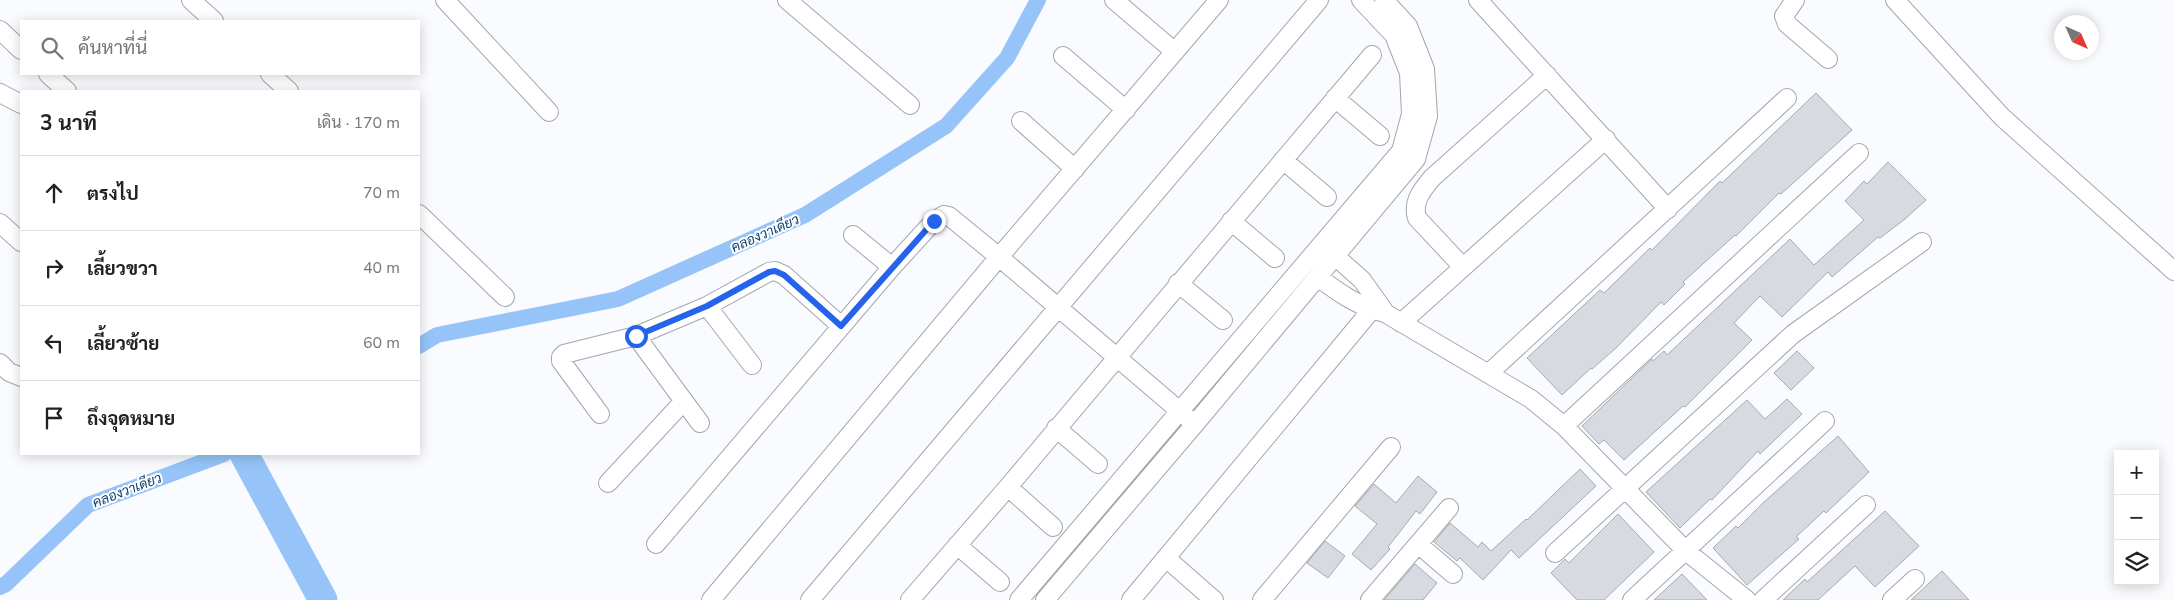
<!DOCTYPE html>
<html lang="th">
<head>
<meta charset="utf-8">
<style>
	:root { --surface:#fff; --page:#f6f6f6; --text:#222; --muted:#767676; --line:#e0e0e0 }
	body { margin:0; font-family:"Nunito Sans",Sarabun,sans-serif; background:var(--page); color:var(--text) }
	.controls { position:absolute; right:15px; bottom:15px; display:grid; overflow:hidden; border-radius:0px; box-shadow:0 2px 12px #0003 }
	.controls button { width:45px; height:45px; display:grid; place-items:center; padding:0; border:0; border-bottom:1px solid var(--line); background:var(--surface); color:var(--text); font:25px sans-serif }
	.compass { position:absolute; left:2054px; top:15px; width:45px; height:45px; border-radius:50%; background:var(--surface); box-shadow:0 2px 12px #0003; rotate:135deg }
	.stop { position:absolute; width:15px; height:15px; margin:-11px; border:4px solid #2563eb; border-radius:50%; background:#fff }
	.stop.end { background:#2563eb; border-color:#fff; box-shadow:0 1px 5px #0008 }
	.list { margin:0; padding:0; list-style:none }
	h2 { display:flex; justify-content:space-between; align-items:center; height:65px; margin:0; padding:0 20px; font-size:21px }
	h2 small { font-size:16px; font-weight:400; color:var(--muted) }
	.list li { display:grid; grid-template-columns:32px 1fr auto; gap:15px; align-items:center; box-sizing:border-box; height:75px; padding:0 20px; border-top:1px solid var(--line) }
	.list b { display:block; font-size:19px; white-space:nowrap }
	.list em { font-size:16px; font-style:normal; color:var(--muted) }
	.icon { flex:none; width:28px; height:28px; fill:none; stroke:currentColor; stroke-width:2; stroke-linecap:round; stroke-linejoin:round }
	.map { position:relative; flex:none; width:2174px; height:600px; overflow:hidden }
	.search { position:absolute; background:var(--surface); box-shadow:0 2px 12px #0003; left:20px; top:20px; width:400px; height:55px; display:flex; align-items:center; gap:12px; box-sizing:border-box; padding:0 18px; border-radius:0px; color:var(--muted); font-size:19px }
	.panel { position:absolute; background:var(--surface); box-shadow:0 2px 12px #0003; left:20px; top:90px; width:400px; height:365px; border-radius:0px }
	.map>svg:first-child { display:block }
</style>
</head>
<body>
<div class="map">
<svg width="2174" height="600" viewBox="0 0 2174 600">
	<rect width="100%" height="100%" fill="#f9fbff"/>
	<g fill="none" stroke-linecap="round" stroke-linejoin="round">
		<!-- canal -->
		<path stroke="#96c4f8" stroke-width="16" d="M419,346L437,335L618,299L805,215L946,126L1007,58L1038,0
			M0,587L6,584L88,505L224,454"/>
		<!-- river -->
		<path stroke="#96c4f8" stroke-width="29" d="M244,454L323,600"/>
	</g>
	<!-- building -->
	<path fill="#d7dae1" stroke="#a8aab1" d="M1816,93L1852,130L1781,194L1779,193L1736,236L1735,235L1683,282L1685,284L1664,305L1661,302L1616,348L1592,369L1591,368L1562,395L1527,358L1600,290L1604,293L1650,248L1652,250L1720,181L1722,183Z
		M1888,162L1926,200L1905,219L1880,238L1878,237L1832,277L1828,272L1782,317L1760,296L1734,323L1752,340L1685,407L1683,406L1624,460L1604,440L1599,444L1582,426L1652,359L1653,361L1664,351L1667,355L1790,239L1814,265L1864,220L1845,201L1864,181L1867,184Z
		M1797,351L1814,368L1791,390L1774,373Z
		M1787,399L1802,414L1760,454L1758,451L1712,500L1710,499L1680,528L1646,492L1747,400L1765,419Z
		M1838,436L1869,472L1826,513L1824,511L1796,537L1799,539L1747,585L1713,548L1736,526L1738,528L1764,502Z
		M1580,469L1596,486L1519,558L1511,550L1483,580L1460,558L1457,561L1434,542L1450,523L1478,547L1482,542L1491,551L1526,519L1527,520Z
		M1418,476L1437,492L1420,514L1416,511L1388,547L1390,549L1371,570L1352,554L1377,524L1355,506L1374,484L1396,503Z
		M1885,511L1919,546L1875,587L1855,566L1818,600H1783L1805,579L1807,582Z
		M1618,514L1654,552L1604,600H1577L1551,573L1565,559L1569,563Z
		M1325,541L1345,556L1328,578L1307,563Z
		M1415,564L1437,583L1423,600H1384Z
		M1942,571L1969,600H1911Z
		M1682,574L1707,600H1654Z"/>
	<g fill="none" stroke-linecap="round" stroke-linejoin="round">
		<defs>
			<path id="minor" d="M191,0L214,21
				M445,0L549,112
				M787,0L910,105
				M1114,0L1175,52
				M1478,0L1668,209
				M1795,0L1784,16L1787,24L1828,59
				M1895,0L2002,117L2174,271
				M0,30L21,50
				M1063,56L1126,110
				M48,74L67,91
				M270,74L289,91
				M0,93L21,104
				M1335,98L1380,136
				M1021,121L1075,169
				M1283,160L1327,197
				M419,214L505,297
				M1231,221L1275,258
				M0,223L21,242
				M853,235L892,267
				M1335,256L1362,280L1384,311
				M1462,266L1417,218C1412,202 1422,190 1432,178L1547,75
				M1318,277C1339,293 1359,307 1385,313L1531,399L1564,426L1686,551L1747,600
				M1178,283L1223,320
				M707,306L752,365
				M1401,323L1606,139
				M636,336L700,423
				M0,363L9,372L21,377
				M1489,373L1787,98
				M600,414L561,361V357L564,354L636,336L707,306L769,272L775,271L784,275L841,326
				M1564,426L1859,153
				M1056,428L1098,464
				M608,483L683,402
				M1008,487L1053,527
				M656,544L892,267L934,221L944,215L949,216L999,257L1195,424
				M1418,544L1453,574
				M957,545L1000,582
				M1555,553L1793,334L1922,242
				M1166,558L1214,600
				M711,600L999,257L1219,0
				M810,600L1319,0
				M910,600L1008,487L1372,55
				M1019,600L1401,151L1411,114L1409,73L1394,35L1361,0
				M1045,600L1195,424L1416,159L1428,116L1425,69L1408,26L1384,0
				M1131,600L1378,302
				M1262,600L1391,447
				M1370,600L1449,508
				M1632,600L1825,421
				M1763,600L1866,505
				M1892,600L1915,579"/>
		</defs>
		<!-- minor casing -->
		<use href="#minor" stroke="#a3a6ad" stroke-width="20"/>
		<!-- minor -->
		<use href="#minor" stroke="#fff" stroke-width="18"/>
	</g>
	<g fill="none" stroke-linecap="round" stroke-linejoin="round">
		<!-- route -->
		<path stroke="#2563eb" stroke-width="6" d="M636,336L707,306L769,272L775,271L784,275L841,326L934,221"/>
	</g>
	<g text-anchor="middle" stroke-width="4" stroke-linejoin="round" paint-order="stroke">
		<!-- water labels -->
		<g font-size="14" font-style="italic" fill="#124271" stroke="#fff">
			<text transform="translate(765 233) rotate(-24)" y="5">คลองวาเดียว</text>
			<text transform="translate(127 490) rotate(-21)" y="5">คลองวาเดียว</text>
		</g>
	</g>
</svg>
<div class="controls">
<button>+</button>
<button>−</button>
<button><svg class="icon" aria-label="layers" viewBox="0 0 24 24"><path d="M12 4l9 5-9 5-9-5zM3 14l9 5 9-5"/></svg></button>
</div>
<svg class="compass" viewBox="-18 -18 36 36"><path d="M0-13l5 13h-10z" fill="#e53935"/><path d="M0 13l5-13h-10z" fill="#767676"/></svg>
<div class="stop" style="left:636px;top:336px"></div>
<div class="stop end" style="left:934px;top:221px"></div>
<div class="search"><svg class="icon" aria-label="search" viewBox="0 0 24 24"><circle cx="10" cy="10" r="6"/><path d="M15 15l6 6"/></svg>ค้นหาที่นี่</div>
<section class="panel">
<h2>3 นาที<small>เดิน · 170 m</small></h2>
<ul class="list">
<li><svg class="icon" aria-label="ahead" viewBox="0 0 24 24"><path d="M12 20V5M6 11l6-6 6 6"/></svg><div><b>ตรงไป</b></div><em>70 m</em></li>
<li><svg class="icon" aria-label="right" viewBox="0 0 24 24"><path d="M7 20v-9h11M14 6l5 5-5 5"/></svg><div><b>เลี้ยวขวา</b></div><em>40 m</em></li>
<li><svg class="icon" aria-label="left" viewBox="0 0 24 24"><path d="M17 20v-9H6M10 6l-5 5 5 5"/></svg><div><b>เลี้ยวซ้าย</b></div><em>60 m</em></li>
<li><svg class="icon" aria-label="arrive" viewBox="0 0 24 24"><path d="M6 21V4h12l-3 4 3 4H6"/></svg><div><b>ถึงจุดหมาย</b></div></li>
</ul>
</section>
</div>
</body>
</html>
